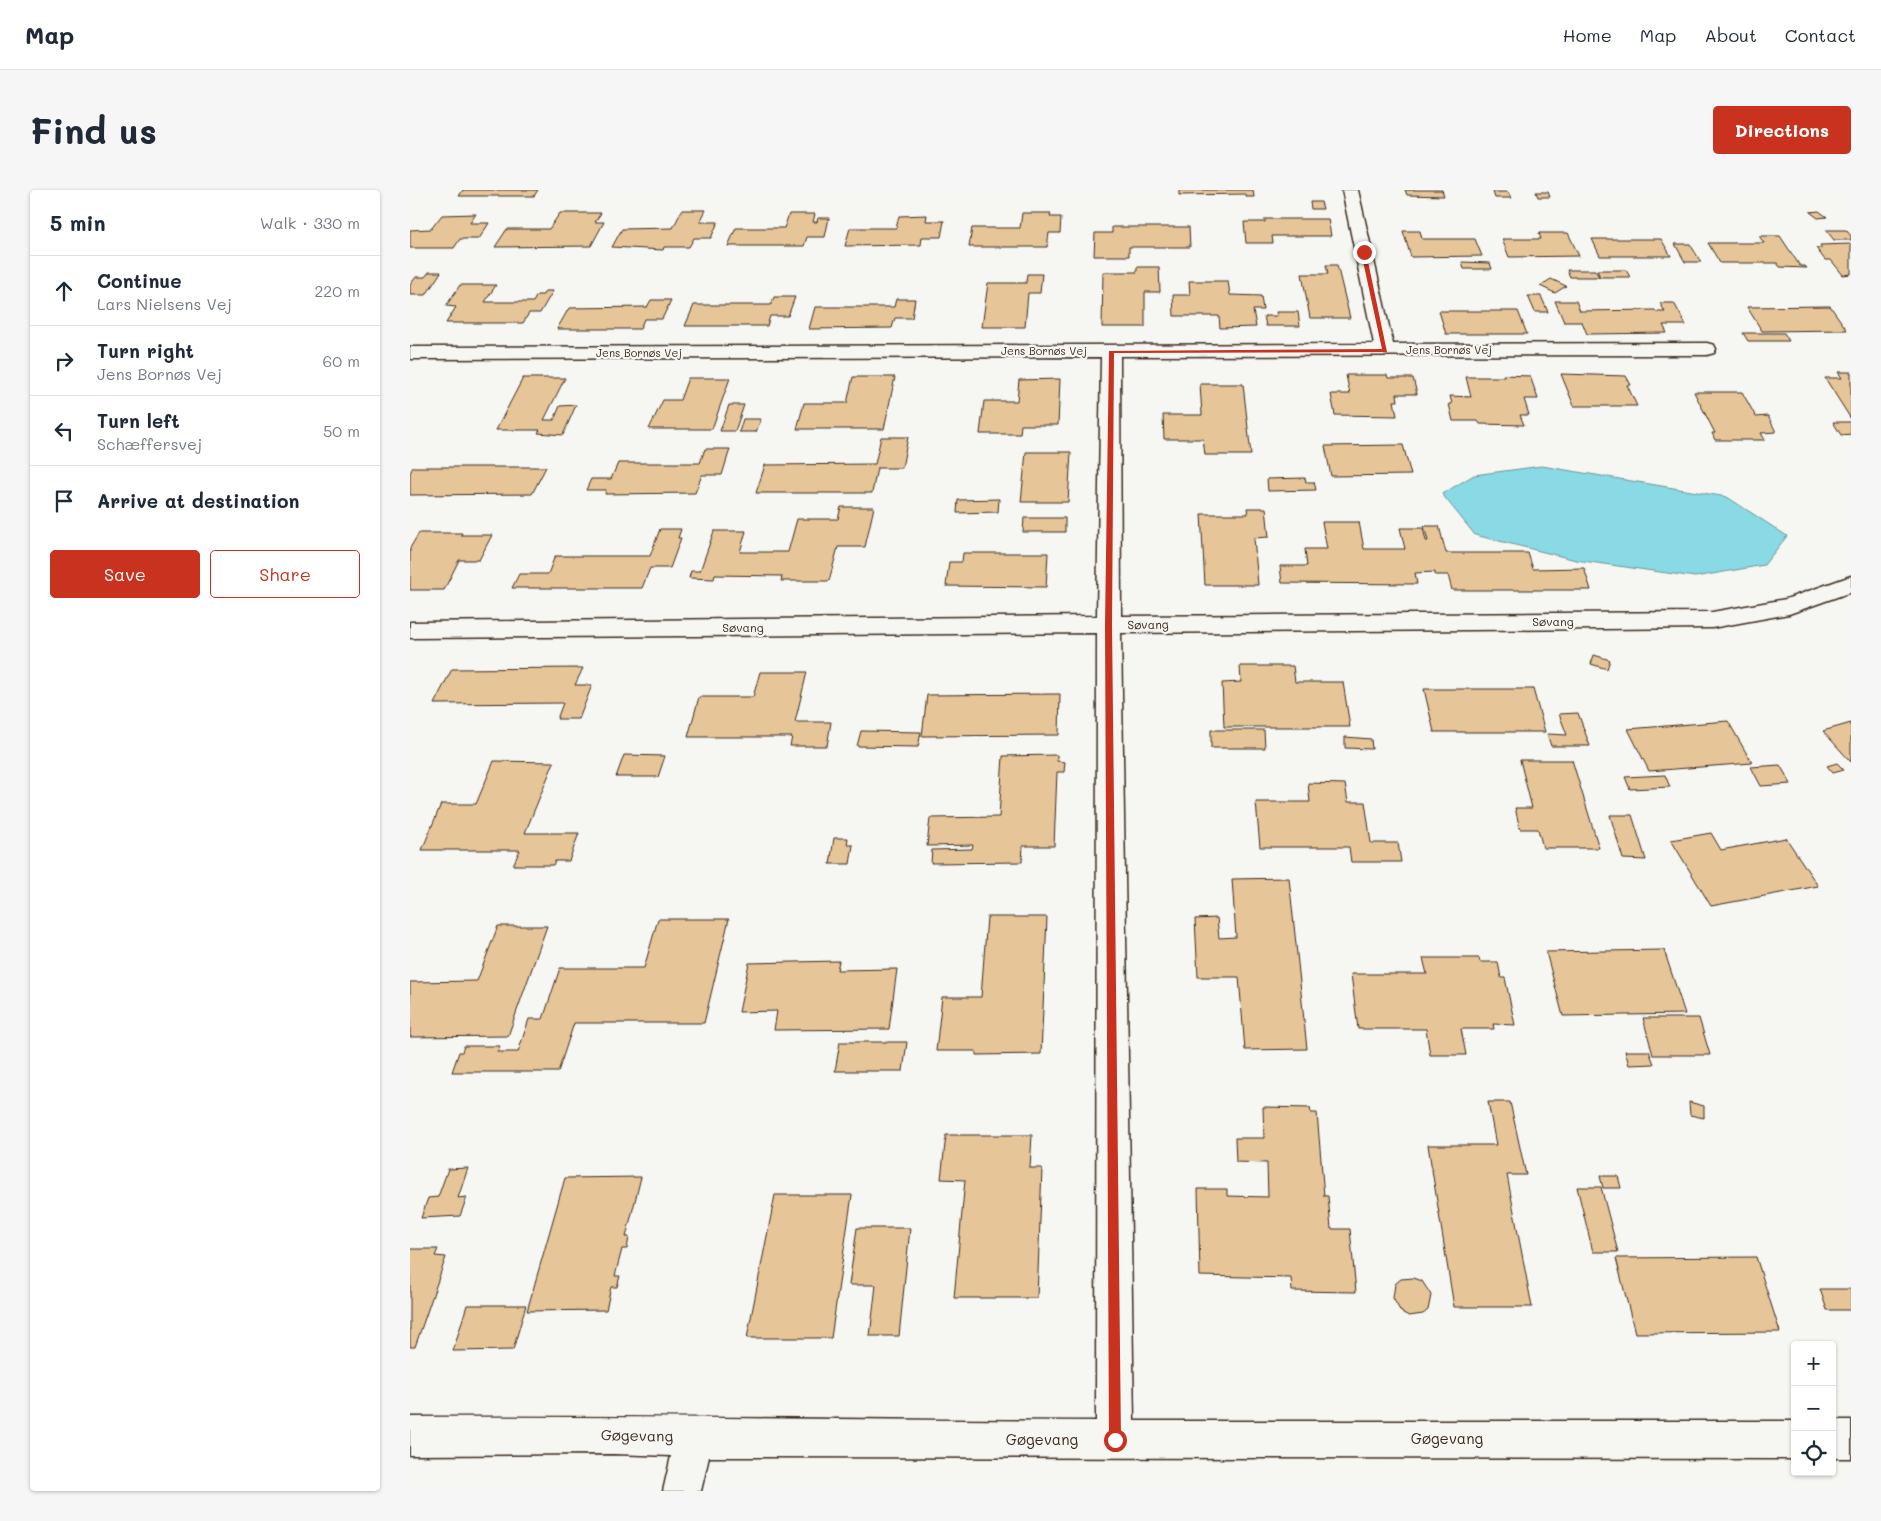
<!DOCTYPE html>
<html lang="en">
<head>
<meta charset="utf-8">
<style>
	:root { --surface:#fff; --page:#f6f6f7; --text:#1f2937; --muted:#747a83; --line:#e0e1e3; --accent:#c8321e }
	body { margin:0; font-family:Mali,sans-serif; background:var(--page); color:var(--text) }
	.controls { position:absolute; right:15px; bottom:15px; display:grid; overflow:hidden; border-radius:5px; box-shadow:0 1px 4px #0004 }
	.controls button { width:45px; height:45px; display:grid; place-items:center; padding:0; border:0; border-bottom:1px solid var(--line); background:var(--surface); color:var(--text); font:25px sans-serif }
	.stop { position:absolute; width:15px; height:15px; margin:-11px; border:4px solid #c8321e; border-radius:50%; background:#fff }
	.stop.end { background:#c8321e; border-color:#fff; box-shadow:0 1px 5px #0008 }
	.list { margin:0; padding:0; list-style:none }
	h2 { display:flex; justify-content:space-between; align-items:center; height:65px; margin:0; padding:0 20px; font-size:21px }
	h2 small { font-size:16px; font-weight:400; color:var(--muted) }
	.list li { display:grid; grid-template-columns:32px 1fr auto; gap:15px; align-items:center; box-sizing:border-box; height:70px; padding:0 20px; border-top:1px solid var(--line) }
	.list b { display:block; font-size:19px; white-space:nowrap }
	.list p { margin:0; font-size:16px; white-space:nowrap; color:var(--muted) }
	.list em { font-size:16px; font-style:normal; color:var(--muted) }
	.actions { display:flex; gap:10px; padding:15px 20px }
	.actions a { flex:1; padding:11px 0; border:1px solid var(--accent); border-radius:5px; text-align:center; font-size:18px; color:var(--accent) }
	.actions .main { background:var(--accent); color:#fff }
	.icon { flex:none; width:28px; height:28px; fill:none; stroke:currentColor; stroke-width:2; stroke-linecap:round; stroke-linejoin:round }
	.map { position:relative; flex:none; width:1441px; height:1301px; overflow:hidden; border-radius:5px }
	header { display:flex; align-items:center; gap:30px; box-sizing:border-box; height:70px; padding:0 25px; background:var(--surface); border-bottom:1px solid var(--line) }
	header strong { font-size:24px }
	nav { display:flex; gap:28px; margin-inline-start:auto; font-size:18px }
	.intro { display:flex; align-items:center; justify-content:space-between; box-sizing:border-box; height:120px; padding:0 30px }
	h1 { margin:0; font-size:35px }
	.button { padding:12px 22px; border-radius:5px; background:var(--accent); color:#fff; font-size:18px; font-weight:700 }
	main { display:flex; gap:30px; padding:0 30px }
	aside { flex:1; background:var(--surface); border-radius:5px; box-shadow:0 1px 4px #0004 }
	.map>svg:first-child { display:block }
</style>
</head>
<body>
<header>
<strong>Map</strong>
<nav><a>Home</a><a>Map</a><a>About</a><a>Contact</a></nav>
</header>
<div class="intro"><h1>Find us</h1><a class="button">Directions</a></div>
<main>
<aside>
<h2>5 min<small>Walk · 330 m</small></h2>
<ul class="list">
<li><svg class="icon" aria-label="ahead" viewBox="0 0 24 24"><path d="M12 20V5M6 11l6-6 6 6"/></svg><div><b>Continue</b><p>Lars Nielsens Vej</p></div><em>220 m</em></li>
<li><svg class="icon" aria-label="right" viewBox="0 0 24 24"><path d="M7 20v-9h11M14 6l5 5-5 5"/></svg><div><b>Turn right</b><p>Jens Bornøs Vej</p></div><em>60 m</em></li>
<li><svg class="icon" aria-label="left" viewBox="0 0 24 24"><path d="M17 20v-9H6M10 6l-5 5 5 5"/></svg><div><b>Turn left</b><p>Schæffersvej</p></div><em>50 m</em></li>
<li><svg class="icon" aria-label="arrive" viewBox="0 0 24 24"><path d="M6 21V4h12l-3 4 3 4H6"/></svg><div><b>Arrive at destination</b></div></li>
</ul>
<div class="actions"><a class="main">Save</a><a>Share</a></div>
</aside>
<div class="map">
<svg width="1441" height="1301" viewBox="0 0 1441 1301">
	<rect width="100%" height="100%" fill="#f6f6f2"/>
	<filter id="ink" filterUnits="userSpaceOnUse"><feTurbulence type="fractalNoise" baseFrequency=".02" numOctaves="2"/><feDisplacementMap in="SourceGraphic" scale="10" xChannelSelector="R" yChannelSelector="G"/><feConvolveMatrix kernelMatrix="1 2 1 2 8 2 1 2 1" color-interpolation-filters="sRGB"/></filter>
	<g filter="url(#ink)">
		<!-- water -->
		<path fill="#89dae4" stroke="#6a9495" d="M1132,276L1317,307L1377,346L1354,375L1285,387L1166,370L1065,345L1032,304L1064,285Z"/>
		<!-- building -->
		<path fill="#e6c698" stroke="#3b2a1e" d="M53,0H128L124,6H49Z
			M769,0H843L844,7H836V4L769,5Z
			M995,0H1032L1034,6L997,5Z
			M1083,2H1098L1101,8H1085Z
			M1126,2H1138L1140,7H1128Z
			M900,12H911L913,19H901Z
			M272,20H296L290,32H308L301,48H284L279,57H254L253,60L202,57L212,39L263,38Z
			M1409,21L1417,27L1408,28L1400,22Z
			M150,23H191L185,32H194L181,56L85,57L97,39H139Z
			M612,23H641L640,27H651L650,43H639L637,57H559L562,38H610Z
			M66,24L60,33H79L69,49H50L44,58H0V40L21,39L32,25Z
			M379,24H405L403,32H407L408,28H419L415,47H397L394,56H318L326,38H374Z
			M517,25L516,31H534L531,47H512L511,55L435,56L440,38H486L489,26Z
			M855,29H918L921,46H862L863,53H836L834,32H855Z
			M702,37H779L780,57H719V66H684L685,43H702Z
			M1416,40H1436L1441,46V50H1424Z
			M993,41H1010L1012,49H1065L1072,66L1001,67Z
			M1129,43H1158L1169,66L1099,67L1092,49H1131Z
			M1349,46H1370L1390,76H1395L1397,78L1370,77L1367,73H1310L1298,53H1354Z
			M1182,49H1251L1261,66H1190Z
			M1265,54H1280L1291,72H1275Z
			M1441,54V84L1433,85L1421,70H1415L1406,58H1412L1410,55Z
			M1052,72L1080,73L1082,79H1054Z
			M916,75H927L940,128H900L892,84H918Z
			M727,77H749L750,102H735V137H692L693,82H727Z
			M1157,80H1185L1189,87H1160Z
			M1187,80H1216L1220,87H1190Z
			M19,82H31L16,105H0V95L6,87H15Z
			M617,84H632L630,103H618L615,137H572L578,93H616Z
			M1141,89L1156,96L1145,103L1130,96Z
			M779,91H818L820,105L851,106L853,120H843L846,137L810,138L809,126H764L763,105H780Z
			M50,95H86L75,112H123L127,105H133L135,101H143L130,123H119L113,133H36L46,117L36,116Z
			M1118,106H1131L1138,122H1125Z
			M364,107H385L378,126H360L357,136H275L284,115H361Z
			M486,109H505L502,128H485L482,138L399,139L405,117H484Z
			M241,110H261L252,129H234L230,139H147L159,118L237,117Z
			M1145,111H1166L1170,121L1245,120L1246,122H1255L1250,113H1264L1276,135H1253L1257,143L1177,144L1172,132H1154Z
			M1420,116L1437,140L1352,141L1337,117Z
			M1029,121H1108L1117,144H1036Z
			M866,122H888L890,136H856L854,126H867Z
			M1333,143H1374L1379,151H1338Z
			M1428,182H1441V229L1415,188H1432Z
			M1151,184L1216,186L1221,195H1217L1227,216H1164Z
			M936,185H977L978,188H1003L1007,204H987L988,211H984L987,226L925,225L921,204H940Z
			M1093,185L1120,186L1128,209H1114L1119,225H1110L1114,235L1070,234L1068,231H1043L1039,214H1042L1040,206L1061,207L1056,187H1094Z
			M443,187H485L474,239H387L394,213H437Z
			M113,188H155L134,230H144L150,216L166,215L153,245L128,243L130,240H86Z
			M278,188H320L302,239H239L253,210H270Z
			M650,189L648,235H611L610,244H570L574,211H607L609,190Z
			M790,194H833L841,265H795L793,249H754L753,225H792Z
			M1284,202H1332L1346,227L1358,226L1366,242L1351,243L1355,250H1305L1302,243H1305Z
			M319,215H334L325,241H310Z
			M333,229H351L346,242H329Z
			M1423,232H1441V244L1431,245Z
			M471,247H498L492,278H467L462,303H346L355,275L465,274Z
			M993,255L1001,285L921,286L915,256Z
			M295,259H320L312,285H292L285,303L195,304L196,300H176L181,289H201L208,273H290Z
			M616,262H661L658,312H611Z
			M3,277H136L122,304L0,305V283Z
			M895,288L896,292H904L906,300L858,301L857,289Z
			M589,309L588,322L547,323L548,310Z
			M431,317H464L455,357H428L419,391H371L372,386L305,385L304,389L279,388L281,381H290L304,341H336L330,362H378L387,329H428Z
			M837,318H856L859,347L844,348L848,395H795L791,324H838Z
			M614,328H655V342H613Z
			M912,332H949L954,359H995L990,338H1013L1016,351H1018L1014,336H1029L1036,363H1118L1123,379L1174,378L1181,400H1042L1038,385H1025V382L1005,383L1007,394L872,393L870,376H897L895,359H917Z
			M250,339H271L268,348H271L260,378H240L232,398H102L109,384H138L145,366H240Z
			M9,343H52L51,345H82L69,370H49L34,400H0V358Z
			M553,363H638L636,397L536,396L539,372H552Z
			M1184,465L1200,470L1197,479L1181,474Z
			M830,476H883L885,492H933L940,537H814L812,493L831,492Z
			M173,478L165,495H182L169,529H147L153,513L24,514L42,479Z
			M350,482H397L385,532H421L417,556H380L382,547H278L289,507H343Z
			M1014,499H1123L1135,542H1024Z
			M650,504L649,545L512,546L517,505Z
			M1168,523L1180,556H1141L1137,544L1157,545L1149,524Z
			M1318,531L1342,573L1239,581L1218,539Z
			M1441,533V572L1413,541Z
			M801,540H854L855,558H801Z
			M451,541L511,542L508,557L447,556Z
			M935,547L961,549L962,559L935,558Z
			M214,565L255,566L248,587H206Z
			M647,565V571L655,572L654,582H647L644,656H613L612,672L521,673L522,660L562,659L563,655L517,656L520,628L589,627L593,566Z
			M1110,570H1162L1189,658H1133L1128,639H1110L1105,618H1122Z
			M84,571L144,572L115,643H169L159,671H145L143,675H103L110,660H12L31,614H66Z
			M1427,573L1434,580L1423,583L1417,576Z
			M1370,575L1381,594L1351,596L1341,577Z
			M1255,585L1260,597L1220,599L1215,587Z
			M898,593L935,594L938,612H955L961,653H988L991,672H941L939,657H850L846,612H900Z
			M1200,625H1222L1236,670L1213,669Z
			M1301,643L1311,660L1376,648L1408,696L1301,716L1261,650Z
			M424,648H438L437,655H443L440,674H420Z
			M879,688L897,859L835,860L829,787H788L785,729L807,728L809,748L826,747L822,689Z
			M577,727H637L631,864L566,865V861H526L532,807H571Z
			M248,729H319L294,833H164L148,882H42L49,862H52L54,856H90L87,862H108L119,829H133L150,778H234Z
			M88,736H137L98,846L0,847V792L67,791Z
			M1254,760L1275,824L1153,826L1136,762Z
			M1013,768H1069L1070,772H1088L1091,788H1095L1105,835L1083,834L1084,839H1051L1056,865H1020L1016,839H948L941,784H1017Z
			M429,771L427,780L487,779L479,839L364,840L367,821L329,822L339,773Z
			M1233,828H1289L1300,865H1243Z
			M430,852H497L493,881H425Z
			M1215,861H1239L1244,874L1219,875Z
			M1078,912H1100L1116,985H1097L1122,1117H1044L1018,955H1086Z
			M1279,912L1294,916V928L1280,925Z
			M853,917L900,918L901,923H907L914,1006H918L921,1039H940L946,1102L882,1101L881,1088L790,1086L788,999H817V1006L858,1007L857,973L826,972L825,948H854Z
			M536,945H622L620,978H632L627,1108H544L555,990L531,989Z
			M58,978L48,1008L57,1007L50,1026L11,1028L18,1008L28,1007L38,979Z
			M1190,986H1208L1211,998H1193Z
			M231,987L216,1047H219L217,1059H212L205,1086H210L207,1097H201L196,1120L117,1121L155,988Z
			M1167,997H1191L1208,1062H1183Z
			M365,1005H442L421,1148H337Z
			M447,1038H500L489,1146H460L466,1095H439Z
			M0,1059H28L25,1066L36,1067L5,1157H0Z
			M1346,1067L1370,1142L1225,1143L1206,1068Z
			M1004,1088L1012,1091L1021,1105L1018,1120L1013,1124L999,1126L991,1122L983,1108L985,1094L991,1089Z
			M1410,1099H1441V1120H1417Z
			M57,1115H116L103,1160L43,1161Z"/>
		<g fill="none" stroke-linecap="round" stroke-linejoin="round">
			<defs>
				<path id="minor" d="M932,0H948L983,154L1297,153L1304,155L1306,159L1304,163L1297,165L710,166L711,426L1302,422L1376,409L1441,386V402L1379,424L1302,438L711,443L724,1231H1385V1269L299,1267L291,1301H253L261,1266L204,1264L0,1265V1227C229,1226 457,1230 686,1231L687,443L0,448V432L687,426L691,167L0,169V157L964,154Z
					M1422,1230H1441V1268H1422Z"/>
			</defs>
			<!-- minor casing -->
			<use href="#minor" stroke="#3b2a1e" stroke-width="3"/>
			<!-- minor -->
			<use href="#minor" fill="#f6f6f2" fill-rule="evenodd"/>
		</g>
	</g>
	<!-- route -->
	<path fill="#c8321e" d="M954,60L956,62L977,162L704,163L702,435L711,1250L705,1256L699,1250L695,435L699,161L972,159L951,62Z"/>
	<g text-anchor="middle" stroke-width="4.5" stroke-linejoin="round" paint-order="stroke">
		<!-- far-street labels -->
		<g font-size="11" fill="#3b2a1e" stroke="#f6f6f2">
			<text x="1039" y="164">Jens Bornøs Vej</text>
			<text x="634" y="165">Jens Bornøs Vej</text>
			<text x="229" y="167">Jens Bornøs Vej</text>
		</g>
		<!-- street labels -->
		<g font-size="12" fill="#3b2a1e" stroke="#f6f6f2">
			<text x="1143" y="436">Søvang</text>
			<text transform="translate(738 435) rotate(-1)" y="4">Søvang</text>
			<text x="333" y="442">Søvang</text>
		</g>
		<!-- near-street labels -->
		<g font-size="15" fill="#3b2a1e" stroke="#f6f6f2">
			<text transform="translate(227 1246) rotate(1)" y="5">Gøgevang</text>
			<text x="1037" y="1254">Gøgevang</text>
			<text x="632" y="1255">Gøgevang</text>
		</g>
	</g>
</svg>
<div class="controls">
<button>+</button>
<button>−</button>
<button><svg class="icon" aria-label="locate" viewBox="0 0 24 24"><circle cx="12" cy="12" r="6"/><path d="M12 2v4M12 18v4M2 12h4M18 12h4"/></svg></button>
</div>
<div class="stop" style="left:705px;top:1250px"></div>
<div class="stop end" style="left:954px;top:62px"></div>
</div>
</main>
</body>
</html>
